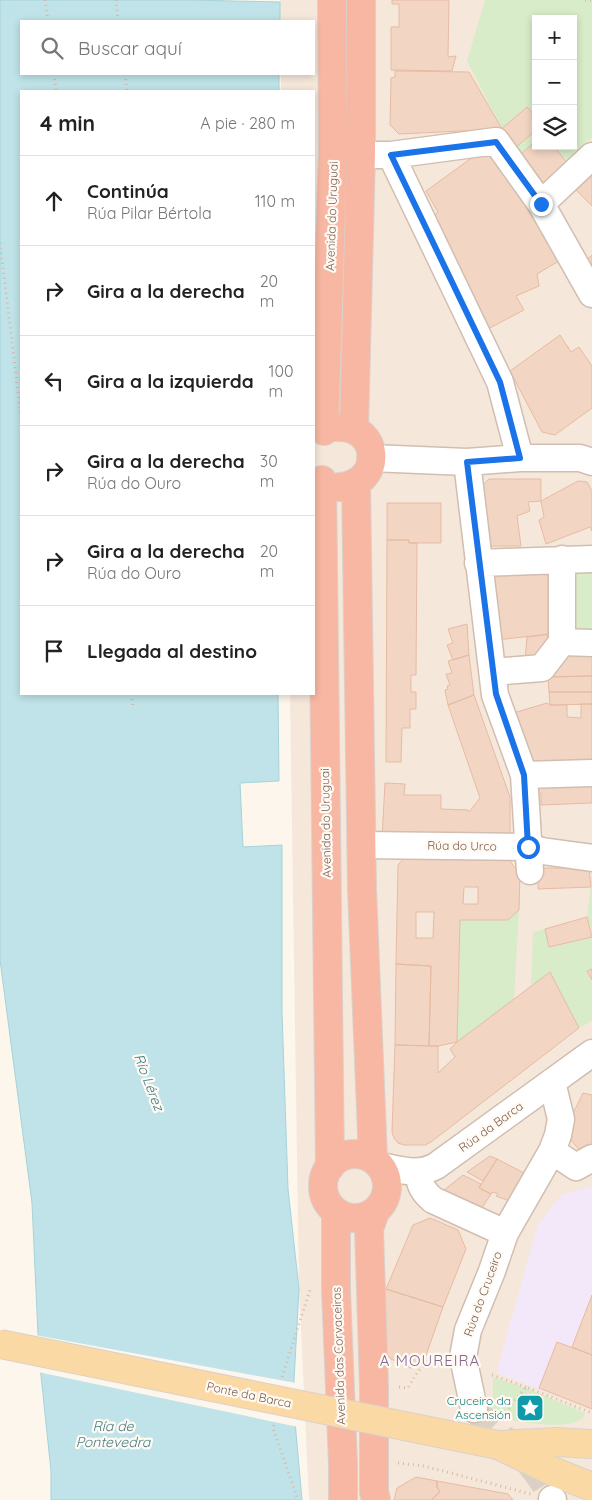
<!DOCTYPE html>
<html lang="es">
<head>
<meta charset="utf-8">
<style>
	:root { --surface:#fff; --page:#f2f2f2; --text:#222; --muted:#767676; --line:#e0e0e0 }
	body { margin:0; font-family:Quicksand,sans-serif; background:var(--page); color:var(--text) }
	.controls { position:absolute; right:15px; top:15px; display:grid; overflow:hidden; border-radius:0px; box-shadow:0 2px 8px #0003 }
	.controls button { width:45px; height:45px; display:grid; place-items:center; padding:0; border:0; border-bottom:1px solid var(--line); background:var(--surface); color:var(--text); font:25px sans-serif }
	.stop { position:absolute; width:15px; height:15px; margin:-11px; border:4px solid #1a73e8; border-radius:50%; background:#fff }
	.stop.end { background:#1a73e8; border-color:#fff; box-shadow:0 1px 5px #0008 }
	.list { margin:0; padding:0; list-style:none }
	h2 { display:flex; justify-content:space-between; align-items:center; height:65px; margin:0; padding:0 20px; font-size:21px }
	h2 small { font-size:16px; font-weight:400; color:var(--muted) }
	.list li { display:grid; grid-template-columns:32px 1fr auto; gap:15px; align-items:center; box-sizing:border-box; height:90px; padding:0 20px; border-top:1px solid var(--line) }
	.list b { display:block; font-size:19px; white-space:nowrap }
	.list p { margin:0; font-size:16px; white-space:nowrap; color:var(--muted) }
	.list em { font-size:16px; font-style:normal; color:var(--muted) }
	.icon { flex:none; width:28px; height:28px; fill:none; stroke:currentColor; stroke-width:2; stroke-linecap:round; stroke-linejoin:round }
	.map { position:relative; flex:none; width:592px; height:1500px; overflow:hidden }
	.search { position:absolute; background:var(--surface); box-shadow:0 2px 8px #0003; left:20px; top:20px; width:295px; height:55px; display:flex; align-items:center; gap:12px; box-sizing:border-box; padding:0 18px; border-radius:0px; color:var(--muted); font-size:19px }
	.panel { position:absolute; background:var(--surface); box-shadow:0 2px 8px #0003; left:20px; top:90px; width:295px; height:605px; border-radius:0px }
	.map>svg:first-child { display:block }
</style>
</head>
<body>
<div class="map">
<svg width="592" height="1500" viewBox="0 0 592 1500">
	<rect width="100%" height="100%" fill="#fdf6ec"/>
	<!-- residential -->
	<path fill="#f5e8da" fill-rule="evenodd" d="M280,0H592V1500H309L299,1289L290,694H314V91H281V74H314V21H280ZM536,19H573V146H536Z"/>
	<!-- education -->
	<path fill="#f3e8fa" d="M592,1186V1409L499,1374L498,1367L538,1224L562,1195Z"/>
	<!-- green -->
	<path fill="#d8ecc9" d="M485,0H592V138L587,141L566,162L554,146H573V19H536V117L527,107L502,129L467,61Z
		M536,130V141L521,154L514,149Z
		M562,559H592V643L562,642Z
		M592,874V933L587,917Z
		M519,910L514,999L457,1042L460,920H508Z
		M545,929L549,947L592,937V969L587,971L592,980V996L591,997L592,999V1021L579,1028L550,972L531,986L533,932Z
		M493,1377L529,1389L585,1413L583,1418C564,1432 515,1421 493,1416Z"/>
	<!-- water -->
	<path fill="#bfe3e8" stroke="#a5d3da" d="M0,0H189L280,2V21H21V74H279V91H21V694H278L279,781L240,783L243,847L282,845V1012L288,1189L299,1289L293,1399L302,1500H51V1471L39,1356L32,1203L0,960Z"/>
	<!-- pier -->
	<path fill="#fdf6ec" d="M35,1335L296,1383V1398L298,1427L38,1372Z"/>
	<!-- building -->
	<path fill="#f3d5c3" stroke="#e6bba3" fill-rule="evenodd" d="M392,0H449L448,57L456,56L452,71L391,70V27H399V4H392Z
		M395,71L469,72L502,129L399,134L390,125L391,78L395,77Z
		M527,107L536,117V130L514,149L499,131Z
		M536,141V146H554L566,162L544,184L521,154Z
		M484,149L499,154L564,258L537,274L539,286L516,296L524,310L486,330L432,218L438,212L426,191Z
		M592,172V206L575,189Z
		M592,255V278L581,265Z
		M560,335L571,352L579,347L592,366V408L555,435L542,432L510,371Z
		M489,479H541V501L528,502L530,511L517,516L521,546H488L482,486Z
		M578,481L587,482L592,491V531L590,527L546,544L539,520L544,517L541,501Z
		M387,503H441V543H409V540H387Z
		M387,540H409V543H417L416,675H411V692H416V709H410V728H402L401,762H386Z
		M558,565V633L497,640L487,571Z
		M467,624L469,655L453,660L447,645L453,643L448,629Z
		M552,634L537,662L525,661L527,637Z
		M592,647V676L548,677L560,648Z
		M469,655L474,695L448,705L445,690L448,689L447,686L450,685L446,674L452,673L448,661Z
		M592,676V692H549L548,677Z
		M549,692H592V704L550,705Z
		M474,695L510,797V834L382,838L385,783L405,784L404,795H441V809L468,810L469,812L480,798L448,705Z
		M547,703L550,705H567V717L581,718V704H592V767L540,769L525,760L510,714Z
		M592,779V803L541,805V793H538L537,786Z
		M405,857L509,860L520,874L519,910L508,920H460L457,1042L438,1046H429L431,966L396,964L398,865ZM464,887H478V904H463ZM416,912H434L433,938H416Z
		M538,868H589L591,887L538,889Z
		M587,917L592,937L549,947L545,929Z
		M396,964L431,966L429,1046L395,1045Z
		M592,969V980L587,971Z
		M550,972L579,1028L431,1142L425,1145H404L398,1143L394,1138L392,1132L395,1045L438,1046V1073L455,1057L450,1049L457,1042Z
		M583,1093L592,1095V1146L581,1152L564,1132Z
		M490,1156L497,1159L483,1181L467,1172Z
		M497,1159L524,1173L521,1176L525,1178L512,1202L496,1196L498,1194L493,1192L491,1194L479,1188Z
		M463,1175L481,1184L479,1188L491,1194L480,1211L439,1194Z
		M430,1218L458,1230L466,1249L443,1307L386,1289L413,1225Z
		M386,1289L443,1307L424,1361L419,1366L411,1368L391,1359L387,1355L384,1346L385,1292Z
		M592,1295V1355L572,1347Z
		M557,1342L592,1355V1409L539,1388Z
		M416,1477L437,1481V1487L440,1492L432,1499V1500H394L397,1488Z
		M437,1481L508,1494L513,1500H432V1499L440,1492L437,1487Z"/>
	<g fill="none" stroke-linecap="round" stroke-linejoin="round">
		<!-- street-tunnel -->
		<path stroke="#dcd0c4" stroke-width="26" stroke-dasharray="26 13" stroke-linecap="butt" d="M474,1409C501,1436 537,1465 552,1499"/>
		<defs>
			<path id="street" d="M374,155H391L496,141L541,204L592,294
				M391,155L500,382L520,458
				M541,204L592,156
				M371,458L467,462L520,458H580L592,462
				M467,462L495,695L524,775L530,871
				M478,563L592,559
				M562,642V559
				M562,642L592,643
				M493,672L542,668L562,642
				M524,775L592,773
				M361,845L528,847L542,851L592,858
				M552,1151L576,1167L592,1158
				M381,1166C400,1170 418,1176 436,1166L592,1053
				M418,1173C420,1185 423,1192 433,1200L505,1233
				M474,1409L463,1357L468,1330L492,1271L505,1233L552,1151L558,1135L561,1119L552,1082
				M552,1499L553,1500"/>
			<path id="primary" d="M498,1445L552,1471L592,1487
				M501,1445L556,1442L592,1444"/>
			<path id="highway" d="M336,427C381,424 384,484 340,487
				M354,429L361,154V0
				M324,431L333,149L332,0
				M322,480L330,1167
				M356,483L362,889L373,1159
				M323 1186a32 32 0 1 1 64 0a32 32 0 1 1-64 0Z
				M336,1212V1290L343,1464V1500
				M375,1212L369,1229L374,1386V1492L376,1500"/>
		</defs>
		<!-- street casing -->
		<use href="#street" stroke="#d1beb0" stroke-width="29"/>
		<!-- primary casing -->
		<use href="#primary" stroke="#dad1cd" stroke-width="30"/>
		<!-- highway casing -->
		<use href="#highway" stroke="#dad1cd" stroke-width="30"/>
		<!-- path -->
		<path stroke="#d9b8a5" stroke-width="3" stroke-dasharray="1 4" stroke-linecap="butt" d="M45,0L48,21
			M116,0L118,21
			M585,0H592
			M54,74L56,91
			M125,74L127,91
			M0,243L21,417
			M132,694L133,709
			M492,1375L526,1387
			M282,1377L310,1290
			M399,1387L408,1388C417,1373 420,1363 440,1360
			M499,1420L526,1387L592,1413
			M274,1425L273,1428L298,1500
			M398,1463L424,1466L531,1494"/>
		<!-- street -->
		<use href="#street" stroke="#fff" stroke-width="26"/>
		<!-- primary -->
		<use href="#primary" stroke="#fbd9a5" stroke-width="28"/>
		<!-- highway -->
		<use href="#highway" stroke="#f7b7a3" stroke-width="28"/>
		<defs>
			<path id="primary-bridge" d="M0,1344L498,1445"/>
		</defs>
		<!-- primary-bridge casing -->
		<use href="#primary-bridge" stroke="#dad1cd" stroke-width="30" stroke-linecap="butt"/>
		<!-- primary-bridge -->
		<use href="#primary-bridge" stroke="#fbd9a5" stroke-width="28"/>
	</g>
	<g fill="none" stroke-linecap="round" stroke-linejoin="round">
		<!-- route -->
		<path stroke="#1a73e8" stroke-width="6" d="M528,847L524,775L496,694L467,462L520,458L500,382L391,155L496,142L541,204"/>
	</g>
	<!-- icons -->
	<defs>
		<symbol id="sight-square" viewBox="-11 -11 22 22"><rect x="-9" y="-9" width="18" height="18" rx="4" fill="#0f9aa8" stroke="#fffaf3"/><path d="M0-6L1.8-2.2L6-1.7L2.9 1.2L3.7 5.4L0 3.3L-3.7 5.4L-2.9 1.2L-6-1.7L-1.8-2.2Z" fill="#fff"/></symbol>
	</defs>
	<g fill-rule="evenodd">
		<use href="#sight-square" x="514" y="1392" width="32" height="32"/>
	</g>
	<g text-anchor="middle" stroke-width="4.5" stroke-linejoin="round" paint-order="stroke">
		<!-- street labels -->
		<g font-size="12" fill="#7a5c4d" stroke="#fffaf3">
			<text transform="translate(332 216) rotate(-88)" y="4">Avenida do Uruguai</text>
			<text transform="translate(326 823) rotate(-91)" y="4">Avenida do Uruguai</text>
			<text transform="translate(462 846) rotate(1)" y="4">Rúa do Urco</text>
			<text transform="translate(491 1127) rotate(-36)" y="4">Rúa da Barca</text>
			<text transform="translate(483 1294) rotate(-70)" y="4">Rúa do Cruceiro</text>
			<text transform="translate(339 1356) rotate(-92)" y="4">Avenida das Corvaceiras</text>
			<text transform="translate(249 1395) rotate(12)" y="4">Ponte da Barca</text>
		</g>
		<!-- culture labels -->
		<g font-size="12" fill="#0d838f" stroke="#fffaf3" text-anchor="end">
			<text x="511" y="1405">Cruceiro da<tspan x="511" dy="14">Ascensión</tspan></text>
		</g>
		<!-- water labels -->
		<g font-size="14" font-style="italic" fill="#437c86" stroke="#fffaf3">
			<text transform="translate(149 1082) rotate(69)" y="5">Río Lérez</text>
			<text x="113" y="1431">Ría de<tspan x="113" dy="16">Pontevedra</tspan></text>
		</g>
		<!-- quarter labels -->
		<g font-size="15" letter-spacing="1" fill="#846695" stroke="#fffaf3">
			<text x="430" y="1366">A MOUREIRA</text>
		</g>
	</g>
</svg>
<div class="controls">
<button>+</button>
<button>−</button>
<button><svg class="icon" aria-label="layers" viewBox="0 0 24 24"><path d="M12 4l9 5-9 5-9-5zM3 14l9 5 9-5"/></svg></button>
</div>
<div class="stop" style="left:528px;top:847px"></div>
<div class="stop end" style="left:541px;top:204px"></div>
<div class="search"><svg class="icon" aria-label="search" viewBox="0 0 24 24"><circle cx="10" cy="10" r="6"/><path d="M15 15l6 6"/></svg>Buscar aquí</div>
<section class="panel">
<h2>4 min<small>A pie · 280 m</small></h2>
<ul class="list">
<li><svg class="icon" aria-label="ahead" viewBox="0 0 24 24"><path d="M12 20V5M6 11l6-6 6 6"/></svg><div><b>Continúa</b><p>Rúa Pilar Bértola</p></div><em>110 m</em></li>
<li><svg class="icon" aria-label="right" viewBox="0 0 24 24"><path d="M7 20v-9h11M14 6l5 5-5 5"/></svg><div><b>Gira a la derecha</b></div><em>20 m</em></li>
<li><svg class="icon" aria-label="left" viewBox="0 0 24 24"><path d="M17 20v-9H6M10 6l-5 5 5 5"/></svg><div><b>Gira a la izquierda</b></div><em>100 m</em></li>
<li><svg class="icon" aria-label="right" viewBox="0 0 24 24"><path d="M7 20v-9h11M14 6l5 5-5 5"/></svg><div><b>Gira a la derecha</b><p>Rúa do Ouro</p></div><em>30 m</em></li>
<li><svg class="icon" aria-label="right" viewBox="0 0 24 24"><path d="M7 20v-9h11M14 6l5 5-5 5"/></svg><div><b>Gira a la derecha</b><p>Rúa do Ouro</p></div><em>20 m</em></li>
<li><svg class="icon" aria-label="arrive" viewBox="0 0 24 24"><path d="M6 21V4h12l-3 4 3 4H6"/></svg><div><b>Llegada al destino</b></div></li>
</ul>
</section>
</div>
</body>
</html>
